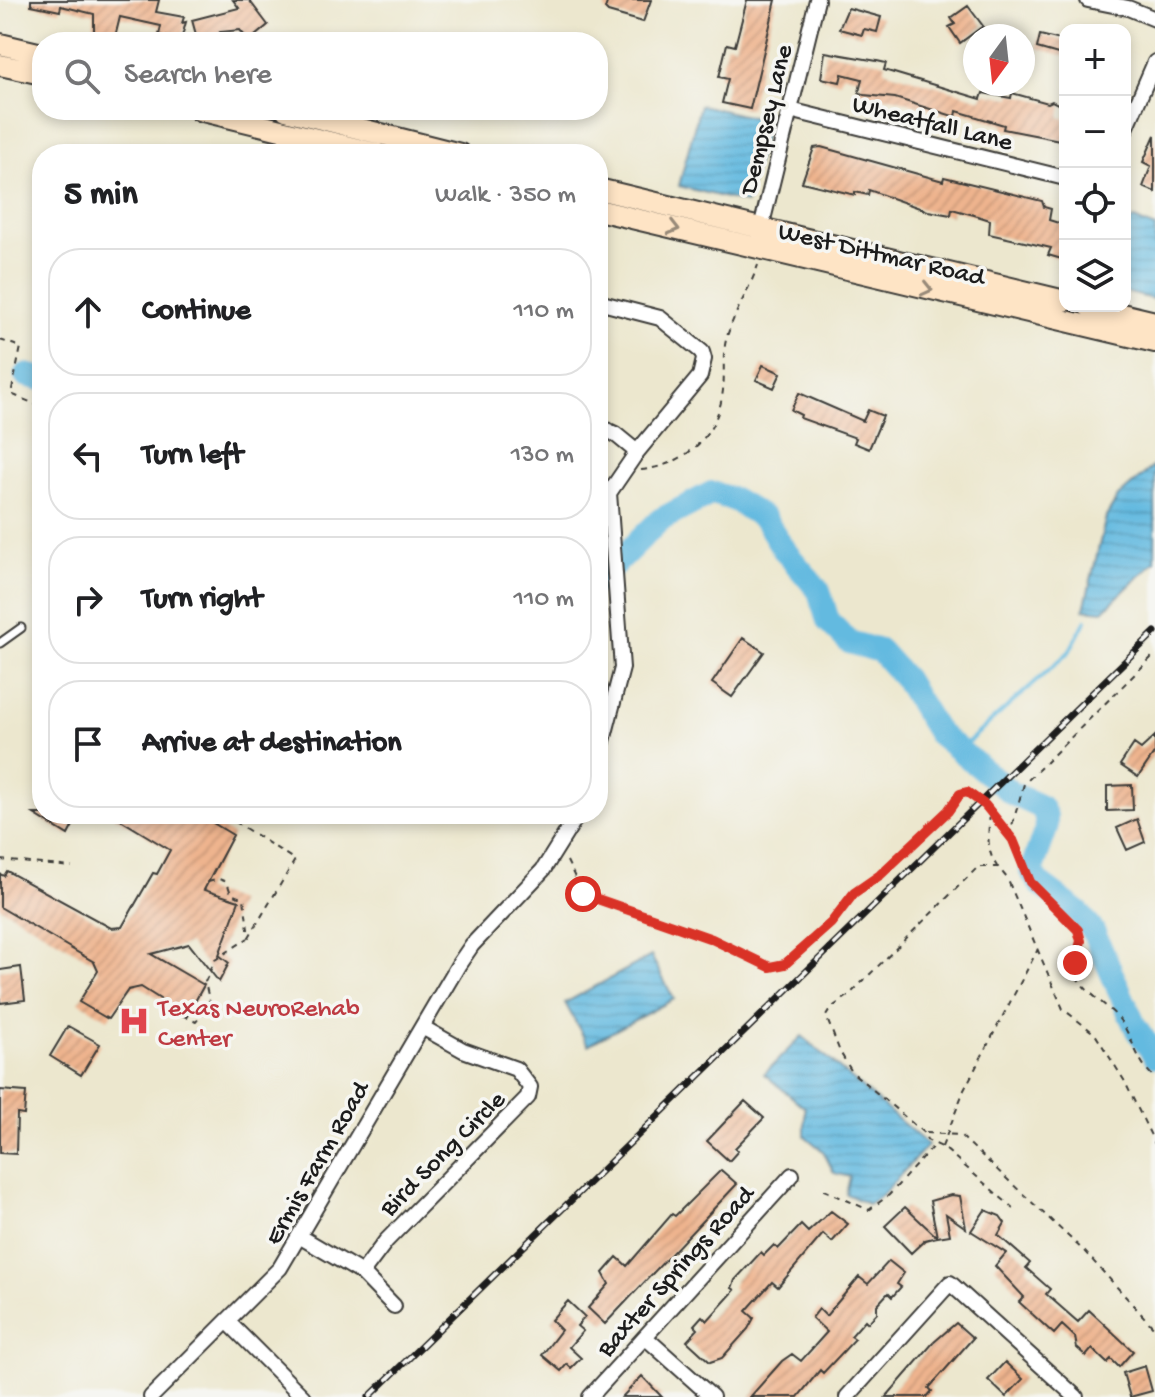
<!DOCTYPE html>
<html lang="en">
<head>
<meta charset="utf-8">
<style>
	:root { --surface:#fff; --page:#f2f2f2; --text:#202124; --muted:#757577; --line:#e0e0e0 }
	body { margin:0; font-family:"Gochi Hand",sans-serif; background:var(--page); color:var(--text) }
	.controls { position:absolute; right:24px; top:24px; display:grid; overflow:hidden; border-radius:16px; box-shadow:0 4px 12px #0003 }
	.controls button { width:72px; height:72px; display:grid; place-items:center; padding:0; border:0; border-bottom:2px solid var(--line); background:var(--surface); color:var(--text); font:40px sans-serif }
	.compass { position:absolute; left:963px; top:24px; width:72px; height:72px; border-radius:50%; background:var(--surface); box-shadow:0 4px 12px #0003; rotate:195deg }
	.stop { position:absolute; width:24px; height:24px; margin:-18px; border:6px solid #d93025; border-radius:50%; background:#fff }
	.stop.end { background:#d93025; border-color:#fff; box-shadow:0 2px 8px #0008 }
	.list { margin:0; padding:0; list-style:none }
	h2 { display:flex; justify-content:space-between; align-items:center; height:104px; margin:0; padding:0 32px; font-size:34px }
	h2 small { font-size:26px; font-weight:400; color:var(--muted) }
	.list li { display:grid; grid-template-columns:52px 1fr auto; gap:24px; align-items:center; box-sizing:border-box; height:128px; margin:0 16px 16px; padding:0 16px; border:2px solid var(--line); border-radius:32px }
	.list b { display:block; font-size:30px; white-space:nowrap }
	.list em { font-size:26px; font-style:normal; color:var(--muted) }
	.icon { flex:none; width:44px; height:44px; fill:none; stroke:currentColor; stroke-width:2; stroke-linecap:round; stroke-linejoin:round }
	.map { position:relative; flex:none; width:1155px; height:1397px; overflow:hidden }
	.search { position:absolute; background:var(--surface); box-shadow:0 4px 12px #0003; left:32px; top:32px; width:576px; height:88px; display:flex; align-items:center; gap:20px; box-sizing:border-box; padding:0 28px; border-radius:32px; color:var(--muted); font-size:30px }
	.panel { position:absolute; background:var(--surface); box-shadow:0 4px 12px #0003; left:32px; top:144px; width:576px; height:680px; border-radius:32px }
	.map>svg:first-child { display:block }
</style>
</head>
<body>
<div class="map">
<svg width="1155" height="1397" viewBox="0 0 1155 1397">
	<defs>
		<pattern id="water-rules" width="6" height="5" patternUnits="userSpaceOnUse" patternTransform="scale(2)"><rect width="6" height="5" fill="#63bae0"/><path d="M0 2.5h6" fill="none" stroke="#559fc0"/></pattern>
		<pattern id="building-hatch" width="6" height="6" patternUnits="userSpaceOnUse" patternTransform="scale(2)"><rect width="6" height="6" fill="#eeb48e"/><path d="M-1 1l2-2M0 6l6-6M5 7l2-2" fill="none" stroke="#cc9a7a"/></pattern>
	</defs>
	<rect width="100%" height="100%" fill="#f6f6f2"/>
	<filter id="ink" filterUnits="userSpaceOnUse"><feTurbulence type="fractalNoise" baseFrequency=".0125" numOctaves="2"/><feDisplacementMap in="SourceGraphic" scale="16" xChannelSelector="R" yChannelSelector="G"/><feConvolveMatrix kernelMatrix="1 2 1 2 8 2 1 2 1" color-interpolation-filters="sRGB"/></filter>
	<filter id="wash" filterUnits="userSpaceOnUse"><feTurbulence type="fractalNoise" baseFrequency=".006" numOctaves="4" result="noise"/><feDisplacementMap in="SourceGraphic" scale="32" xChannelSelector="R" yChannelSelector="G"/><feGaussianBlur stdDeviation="1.8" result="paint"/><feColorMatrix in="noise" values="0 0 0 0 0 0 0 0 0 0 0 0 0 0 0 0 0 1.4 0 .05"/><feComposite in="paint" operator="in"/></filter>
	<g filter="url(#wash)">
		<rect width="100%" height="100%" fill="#ece7ce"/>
		<!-- water -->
		<path fill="url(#water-rules)" stroke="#406b7e" stroke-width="2" d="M700,105L768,121L746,203L679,186Z
			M1134,219L1155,228V290L1152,299L1125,292V223Z
			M1155,465V561L1103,611L1084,609L1106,517L1118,497Z
			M651,956L674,999L588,1045L565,1003Z
			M802,1036L928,1145L881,1196L868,1204L846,1194L850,1177L834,1173L823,1151L805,1136V1108L764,1074Z"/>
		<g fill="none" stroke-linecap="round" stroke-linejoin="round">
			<!-- stream -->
			<path stroke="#63bae0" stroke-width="4" d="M959,750L1069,652L1086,620"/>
			<!-- river -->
			<path stroke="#63bae0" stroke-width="24" d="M26,375L42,379
				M598,581L660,520L712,493L735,500L765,519L784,550L819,591L828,621L849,642L880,651L905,679L938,733L1013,794L1041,807L1046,816V829L1031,871L1040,884L1079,913L1093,931L1135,1026L1155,1056"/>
		</g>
		<g id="blocks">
			<!-- building -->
			<path fill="url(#building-hatch)" d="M31,0H159L156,12L184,17L182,23L186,22L181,40L159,35L161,26L120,17L115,37L94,33V14L61,6L60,11L31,5Z
				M233,0H249L268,25L249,41L240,30L220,32L223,42H198L192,20L239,8Z
				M608,0H651L643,22L608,12L605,9Z
				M747,0H776L750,109L722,103L728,79L719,77L727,44L735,46Z
				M968,6L983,26L960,43L949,27L955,24L951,18Z
				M848,8L881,17L877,32L864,29L862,35L839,29Z
				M1040,35L1065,41V56L1037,48Z
				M825,52L877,61L886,63L884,70L981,99L983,93L1011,98L1012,93L1048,103L1052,101L1062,106L1060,117L1065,119V141L1003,129L1004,125L957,111L956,117L895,98L864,95L859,92L862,79L842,74L840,82L821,78Z
				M1155,135V192L1143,187L1151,166L1143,162Z
				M821,147L943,181L944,177L1042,201L1044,207L1051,209L1049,220L1065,225V260L1048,255L1051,248L989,234L990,220L974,215L952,209L951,215L928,211L869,190L868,195L855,192V195L802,182L814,148Z
				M763,365L781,373L774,388L756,380Z
				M799,393L863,421L868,410L883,416L869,449L854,443L856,438L800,418L801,415L791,410Z
				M743,638L764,652L732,697L712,683Z
				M1155,736V752L1138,777L1120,765L1134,744L1141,749Z
				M1132,785L1133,810L1107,811V786Z
				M34,814H79L68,835Z
				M111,814H198L233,835L204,890L239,901L219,955L229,963L219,982L189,944L151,954L204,985L187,1016L141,987L128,990L108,1019L79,1002L98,971L94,962L0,907V874L4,876L7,871L111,928L122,927L153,873L157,874L170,850Z
				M1137,819L1145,842L1127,850L1117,828Z
				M21,967L25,1000L0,1003V970Z
				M68,1026L100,1044L81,1075L50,1056Z
				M0,1090L26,1092L24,1115L17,1114L16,1154L0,1153Z
				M745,1101L764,1118L735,1148L738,1151L729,1161L707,1141Z
				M721,1170L737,1184L605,1324L588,1308L609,1284L603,1273L617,1257L627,1266L672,1214L675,1216Z
				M951,1195L960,1196L966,1228L946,1214L950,1235L937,1237L930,1201Z
				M905,1207L937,1237L925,1240L911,1253L885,1226Z
				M985,1210L1000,1216L1005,1223L998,1235L1030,1263L1026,1268L1050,1289L1046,1294L1078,1322L1089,1310L1133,1351L1119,1367L1111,1359L1107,1363L1092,1349L1086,1356L1077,1348L1075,1337L1062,1325L1054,1334L1019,1302L1024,1297L995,1266L1006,1253L971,1231Z
				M831,1211L848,1224L832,1242L823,1234L778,1287L772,1282L746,1311L754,1318L748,1329L722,1358L710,1362L687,1341L698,1329L694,1325L702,1316L707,1321L735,1290L732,1288L735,1280L761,1252L764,1255L774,1245L778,1249L801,1225L808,1232Z
				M889,1261L904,1273L897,1284L901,1287L892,1297L888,1293L877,1305V1313L868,1323L865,1320L851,1336L855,1339L823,1373L820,1370L798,1397H750L782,1361L792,1354L801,1361L827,1332L812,1318L819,1309L826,1316L859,1277L868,1284Z
				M568,1301L585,1317L577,1326L583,1331L569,1347L581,1358L571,1368L567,1364L561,1371L542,1355L561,1330L551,1320Z
				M956,1323L973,1338L929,1388L932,1391L927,1397H886L933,1343Z
				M1005,1362L1023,1379L1006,1397L988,1380Z
				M1145,1366L1152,1391L1130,1397L1123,1373Z
				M642,1376L662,1397H622Z"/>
		</g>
	</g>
	<g filter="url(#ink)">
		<use href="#blocks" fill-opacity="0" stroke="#3b3a37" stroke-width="2"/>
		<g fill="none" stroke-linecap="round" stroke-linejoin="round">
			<defs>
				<path id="lane" d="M0,643L21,628"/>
				<path id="street" d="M1088,0L1128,8L1155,19
					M790,110L1065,178
					M1125,131L1155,62
					M759,236L817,0
					M598,302L660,318L702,352L704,359L700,376L637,452L609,493L622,668L598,760
					M598,426L615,434L637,452
					M299,1236L362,1273L394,1306
					M362,1273L386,1241L528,1097L530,1087L516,1069L463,1050L422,1027
					M228,1322L303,1397
					M645,1337L712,1397
					M151,1397L280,1268L459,964L472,945L543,870L578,814
					M590,1397L792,1175
					M847,1397L950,1283L1076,1397"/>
				<path id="secondary" d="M0,44L42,54
					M0,65L42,74
					M199,110L378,154
					M286,110L460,154
					M598,189L1065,301
					M598,210L1155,342
					M1088,306L1155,322"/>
			</defs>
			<!-- lane casing -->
			<use href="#lane" stroke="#3b3a37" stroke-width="11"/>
			<!-- street casing -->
			<use href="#street" stroke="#3b3a37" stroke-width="18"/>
			<!-- secondary casing -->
			<use href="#secondary" stroke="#3b3a37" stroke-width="24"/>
			<!-- path -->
			<path stroke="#3b3a37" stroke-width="2" stroke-dasharray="6 6" stroke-linecap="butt" d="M0,340L21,347L11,394L42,407
				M641,470C686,465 718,436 723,390C725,373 722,357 726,340C733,314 749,291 758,265
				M598,785L601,775
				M990,815C988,832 986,852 997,866
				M1009,836L1024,784L1155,654
				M0,860L72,867
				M567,861L583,894L712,939L770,967L785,964L831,923L854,893L880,875L948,811L960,794L967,792L985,805L1013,840L1030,882L1078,930C1082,946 1072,958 1076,974C1080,989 1108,1005 1119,1019C1134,1039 1136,1062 1155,1078
				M208,882L219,879L227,882L231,894L244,899L249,937L295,860L223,814
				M172,1010L196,1022L210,1004L205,982L215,960L248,938
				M926,1133L960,1135L1085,1252L1155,1329
				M942,1147L964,1090L1038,949
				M824,1190L869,1210L889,1195L935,1144
				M1014,1209L944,1148L927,1140L925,1134L852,1072L840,1052L826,1016L831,1008L848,996L978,867H998L1007,878L1063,1009L1095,1034L1124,1080L1155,1144"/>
			<!-- lane -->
			<use href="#lane" stroke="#fff" stroke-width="7"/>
			<!-- street -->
			<use href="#street" stroke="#fff" stroke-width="14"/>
			<!-- secondary -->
			<use href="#secondary" stroke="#fee4c5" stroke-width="20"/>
			<defs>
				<path id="rail" d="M369,1397L1155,632"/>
			</defs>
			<!-- rail casing -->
			<use href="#rail" stroke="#1c1c1c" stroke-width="7"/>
			<!-- rail -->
			<use href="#rail" stroke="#f6f6f2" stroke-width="4" stroke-dasharray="12" stroke-linecap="butt"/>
		</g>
		<!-- one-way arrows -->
		<defs><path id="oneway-chevron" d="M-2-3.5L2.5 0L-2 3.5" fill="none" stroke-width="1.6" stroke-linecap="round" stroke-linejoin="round" transform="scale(2)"/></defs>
		<g stroke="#988a79">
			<use href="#oneway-chevron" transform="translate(674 228) rotate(14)"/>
			<use href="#oneway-chevron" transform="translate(927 289) rotate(13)"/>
		</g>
	</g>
	<g fill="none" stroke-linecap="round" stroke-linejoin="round" filter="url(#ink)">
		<!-- route -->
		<path stroke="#d93025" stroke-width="10" d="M583,894L712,939L770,967L785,964L831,923L854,893L880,875L948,811L960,794L967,792L985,805L1013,840L1030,882L1078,930L1081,941L1075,963"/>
	</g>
	<!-- icons -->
	<defs>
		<symbol id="hospital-bare" viewBox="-9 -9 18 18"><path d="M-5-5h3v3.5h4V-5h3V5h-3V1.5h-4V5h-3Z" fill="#e0444e" stroke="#f6f6f2" stroke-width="2.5" paint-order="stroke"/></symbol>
	</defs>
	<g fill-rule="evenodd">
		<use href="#hospital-bare" x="112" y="999" width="44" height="44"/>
	</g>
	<g text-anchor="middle" stroke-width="7" stroke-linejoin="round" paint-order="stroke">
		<!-- street labels -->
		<g font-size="26" fill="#1c1c1c" stroke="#f6f6f2">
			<text transform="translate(764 119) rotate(-76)" y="9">Dempsey Lane</text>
			<text transform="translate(933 121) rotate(14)" y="9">Wheatfall Lane</text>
			<text transform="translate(882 252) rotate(13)" y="9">West Dittmar Road</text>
			<text transform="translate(441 1152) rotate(-45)" y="9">Bird Song Circle</text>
			<text transform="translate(315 1162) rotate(-60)" y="9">Ermis Farm Road</text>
			<text transform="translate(674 1270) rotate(-48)" y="9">Baxter Springs Road</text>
		</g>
		<!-- health labels -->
		<g font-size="26" fill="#be3a42" stroke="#f6f6f2" text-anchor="start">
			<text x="158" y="1015">Texas NeuroRehab<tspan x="158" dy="30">Center</tspan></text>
		</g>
	</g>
</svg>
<div class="controls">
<button>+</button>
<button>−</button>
<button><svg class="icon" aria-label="locate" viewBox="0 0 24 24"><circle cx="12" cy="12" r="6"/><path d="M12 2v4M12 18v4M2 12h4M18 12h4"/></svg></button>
<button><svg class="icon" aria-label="layers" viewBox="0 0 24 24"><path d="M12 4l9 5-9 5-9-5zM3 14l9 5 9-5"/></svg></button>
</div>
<svg class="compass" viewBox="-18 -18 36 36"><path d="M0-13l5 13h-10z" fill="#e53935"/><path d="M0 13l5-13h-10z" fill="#757577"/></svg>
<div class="stop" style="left:583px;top:894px"></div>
<div class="stop end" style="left:1075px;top:963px"></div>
<div class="search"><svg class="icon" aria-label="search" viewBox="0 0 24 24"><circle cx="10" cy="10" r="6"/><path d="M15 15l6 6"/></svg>Search here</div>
<section class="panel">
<h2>5 min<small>Walk · 350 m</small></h2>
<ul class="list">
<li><svg class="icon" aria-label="ahead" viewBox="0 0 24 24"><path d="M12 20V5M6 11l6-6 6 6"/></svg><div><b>Continue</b></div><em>110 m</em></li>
<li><svg class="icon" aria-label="left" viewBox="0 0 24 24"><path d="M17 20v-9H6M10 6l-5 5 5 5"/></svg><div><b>Turn left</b></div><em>130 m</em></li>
<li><svg class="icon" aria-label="right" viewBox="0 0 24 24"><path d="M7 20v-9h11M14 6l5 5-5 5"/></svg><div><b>Turn right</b></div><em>110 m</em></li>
<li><svg class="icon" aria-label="arrive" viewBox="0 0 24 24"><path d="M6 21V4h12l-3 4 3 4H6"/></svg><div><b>Arrive at destination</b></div></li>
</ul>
</section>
</div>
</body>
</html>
